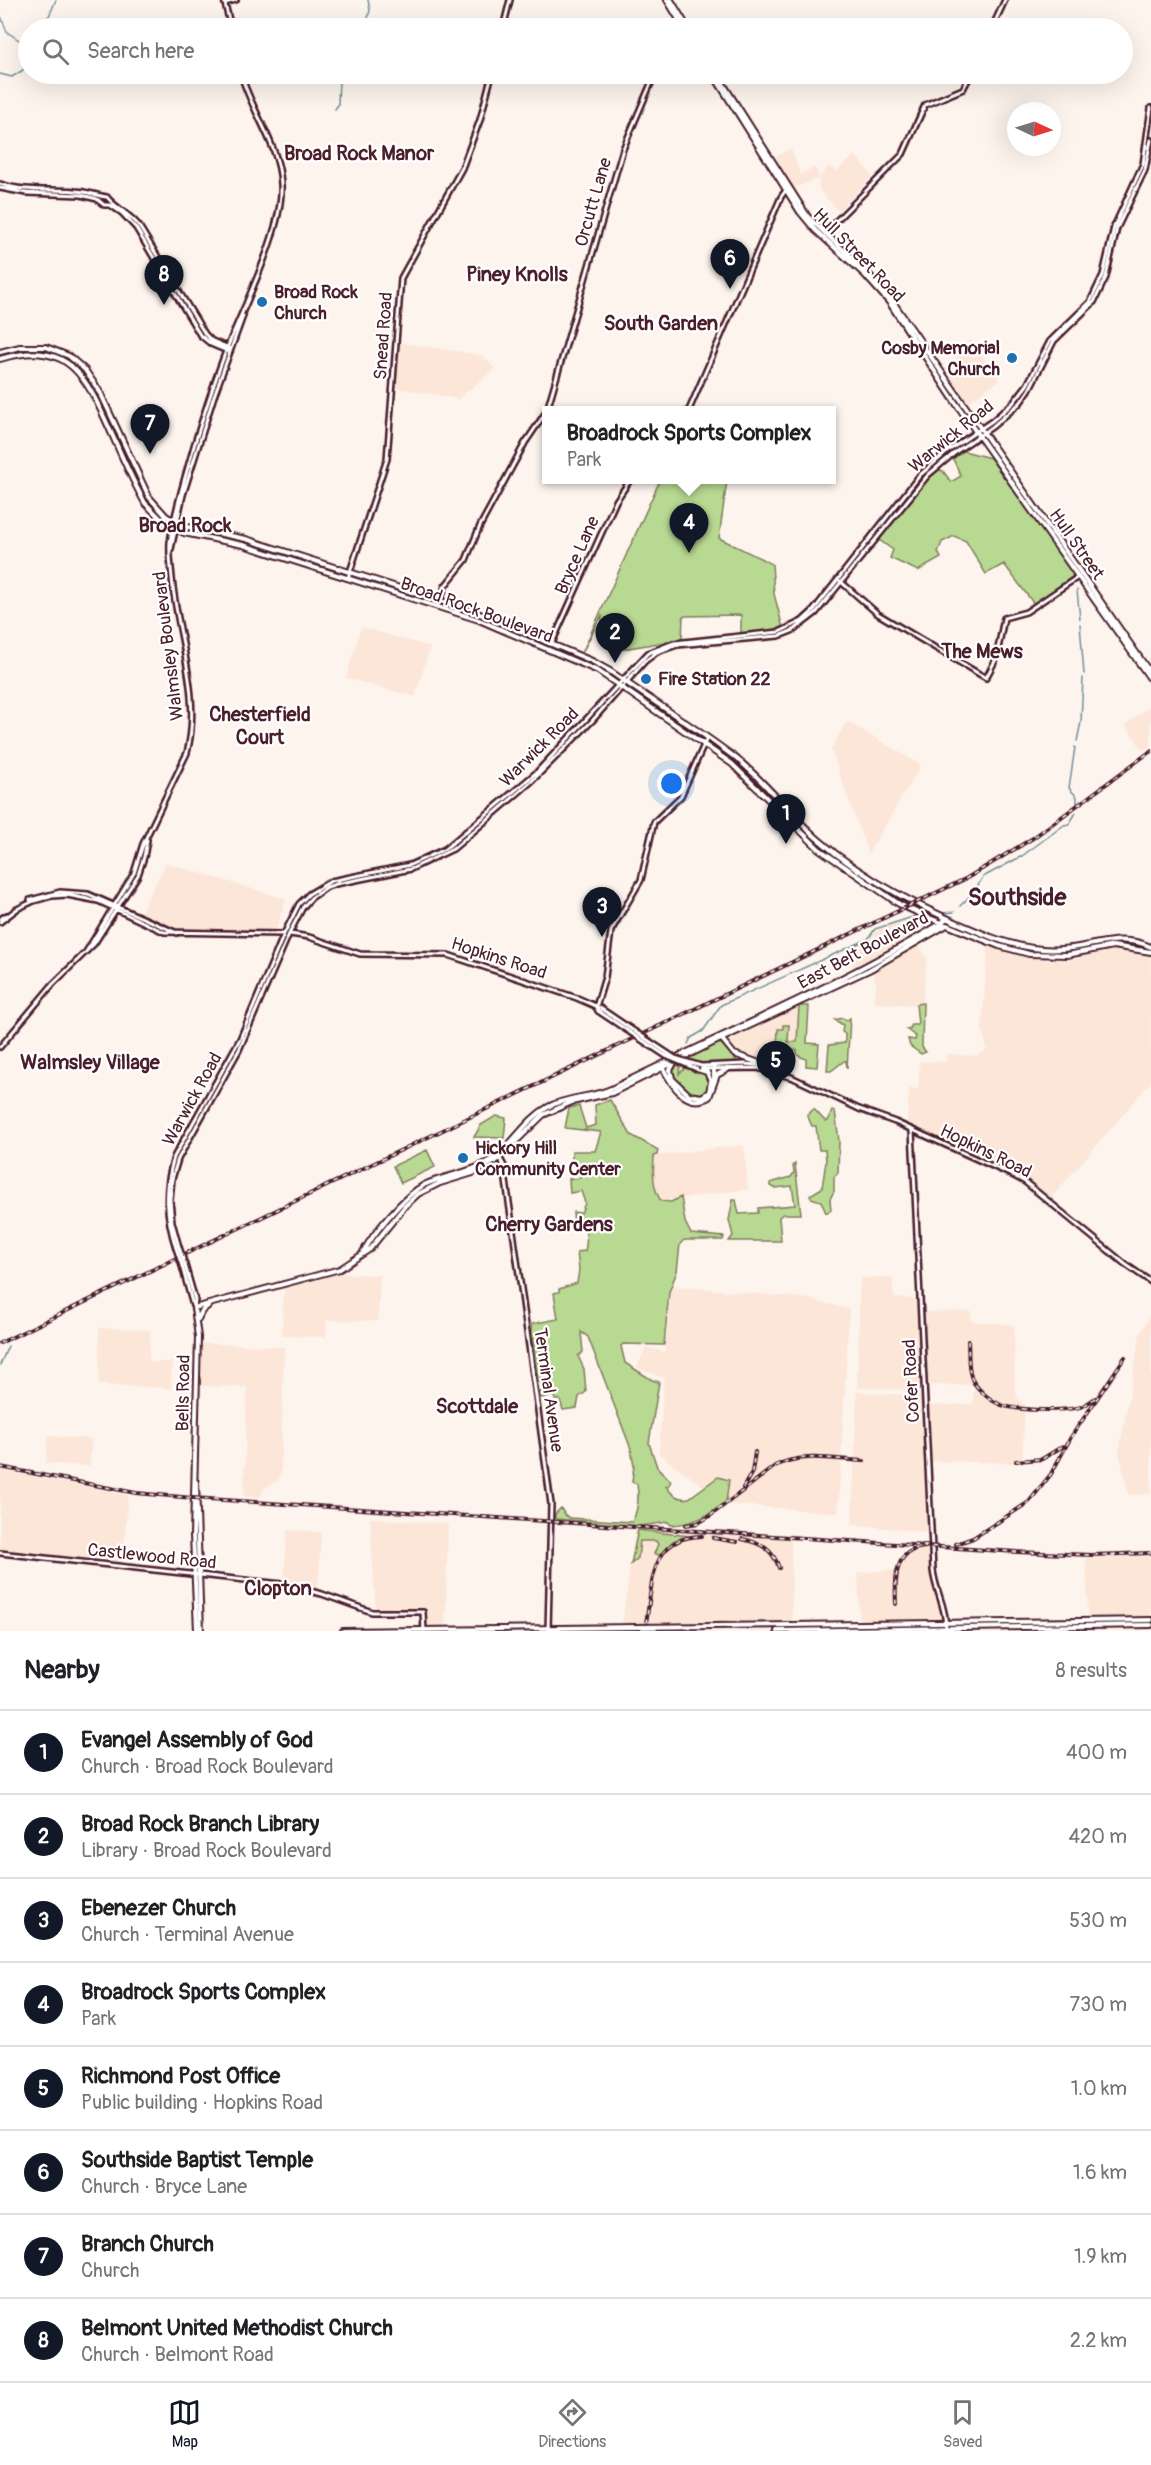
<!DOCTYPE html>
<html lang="en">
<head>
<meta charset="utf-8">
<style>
	:root { --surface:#fff; --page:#f6f6f6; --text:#202124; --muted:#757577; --line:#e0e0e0; --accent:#111827 }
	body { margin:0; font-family:Pangolin,sans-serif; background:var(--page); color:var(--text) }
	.compass { position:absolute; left:1007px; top:102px; width:54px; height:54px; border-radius:50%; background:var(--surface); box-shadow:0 6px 24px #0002; rotate:94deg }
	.you { position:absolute; left:672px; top:784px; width:21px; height:21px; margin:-15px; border:4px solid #fff; border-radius:50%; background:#1a73e8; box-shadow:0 0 0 9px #1a73e833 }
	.badge { display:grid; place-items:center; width:39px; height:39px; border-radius:50%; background:var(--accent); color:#fff; font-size:20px; font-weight:700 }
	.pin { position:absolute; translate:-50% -50px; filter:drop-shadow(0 2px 3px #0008) }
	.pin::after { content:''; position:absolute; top:32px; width:21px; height:18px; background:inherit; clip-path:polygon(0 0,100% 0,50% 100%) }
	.popup { position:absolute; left:542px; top:406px; width:294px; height:78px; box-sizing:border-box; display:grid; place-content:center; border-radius:0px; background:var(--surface); filter:drop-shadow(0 2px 4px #0005); font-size:20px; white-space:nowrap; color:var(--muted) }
	.popup b { font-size:22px; color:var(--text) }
	.popup::after { content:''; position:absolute; left:50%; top:100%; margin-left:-12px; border:12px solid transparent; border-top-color:var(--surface) }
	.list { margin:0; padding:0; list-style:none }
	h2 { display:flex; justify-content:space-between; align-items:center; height:78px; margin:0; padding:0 24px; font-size:26px }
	h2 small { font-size:20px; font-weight:400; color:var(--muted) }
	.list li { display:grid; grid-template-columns:39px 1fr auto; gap:18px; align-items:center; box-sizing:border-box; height:84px; padding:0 24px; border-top:2px solid var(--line) }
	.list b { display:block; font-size:22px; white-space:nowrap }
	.list p { margin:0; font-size:20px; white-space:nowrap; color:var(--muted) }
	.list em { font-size:20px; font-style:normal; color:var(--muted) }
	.icon { flex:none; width:33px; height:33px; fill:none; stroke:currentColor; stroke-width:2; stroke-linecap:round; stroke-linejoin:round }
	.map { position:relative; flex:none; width:1151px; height:1631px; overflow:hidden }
	.search { position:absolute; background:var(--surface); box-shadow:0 6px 24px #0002; left:18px; right:18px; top:18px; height:66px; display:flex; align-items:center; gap:15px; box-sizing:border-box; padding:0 21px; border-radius:33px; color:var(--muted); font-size:22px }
	.sheet { height:750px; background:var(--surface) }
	nav { display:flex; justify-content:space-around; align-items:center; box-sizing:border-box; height:84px; border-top:2px solid var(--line); background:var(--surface); font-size:16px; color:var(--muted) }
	nav a { display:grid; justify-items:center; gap:3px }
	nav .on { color:var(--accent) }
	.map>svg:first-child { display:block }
</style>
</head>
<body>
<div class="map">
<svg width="1151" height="1631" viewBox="0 0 1151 1631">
	<rect width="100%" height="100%" fill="#fdf4ed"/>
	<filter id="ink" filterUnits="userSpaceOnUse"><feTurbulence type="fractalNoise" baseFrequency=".0167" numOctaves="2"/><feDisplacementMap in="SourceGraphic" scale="12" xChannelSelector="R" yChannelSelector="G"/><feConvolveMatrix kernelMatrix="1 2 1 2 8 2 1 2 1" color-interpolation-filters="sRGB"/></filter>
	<g filter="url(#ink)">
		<!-- built -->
		<path fill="#fbe6d8" d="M791,149L800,174L815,167L819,178L829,166L837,171L855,155L872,176L839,211L819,190V178L792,189L773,158Z
			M971,340L999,380L966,404L944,373L960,361L954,352Z
			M394,342L482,355L495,369L458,399L391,387Z
			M361,627L430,647L415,697L346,678Z
			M1151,705V745L1143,750L1125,725Z
			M848,722L921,765L868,854L831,749L844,726Z
			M166,863L286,899L276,931L188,930L175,928L139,915Z
			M923,918L933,923L932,927L851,973L856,944L871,938L875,932L884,927L905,920Z
			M919,944L927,959L922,1005L875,1003L876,984L873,971Z
			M988,944L1015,955L1047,961L1076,959L1109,950H1126L1151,956V1082L1050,1199L1016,1171L907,1123L909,1089H918L920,1061L946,1062L947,1054L975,1056L987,1050L982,1028Z
			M799,1006L797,1042H788L783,1029H778L776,1065L739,1053L727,1039Z
			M741,1145L744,1146L748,1189L661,1201L657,1195L653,1174L654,1156Z
			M339,1274L380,1275L378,1321L326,1320V1337L282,1336L284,1288Z
			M892,1277L894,1298L920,1299L923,1390L857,1388L860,1278Z
			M671,1286L803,1298L849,1309L838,1513L728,1504L659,1454L664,1378L637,1368L646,1347L665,1352Z
			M971,1311L972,1321L1014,1325L1015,1392L1022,1404H1025L1022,1463L932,1461L928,1406L973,1404L974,1385H927L923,1312Z
			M1151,1314V1494L1129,1495L1119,1452L1140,1335Z
			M99,1328L150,1330L149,1362H172L171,1388L99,1385Z
			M201,1343L284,1347L281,1470L279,1479L264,1489L260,1497L244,1496L247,1387L200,1386Z
			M857,1392L923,1396L930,1533L852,1524Z
			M48,1436L91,1439L90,1466L46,1463Z
			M0,1470L128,1495L123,1562L0,1551Z
			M370,1518L448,1524L445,1630H424V1613H376Z
			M287,1530L321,1532L318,1590L284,1582Z
			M635,1530L791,1539L792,1624L622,1626Z
			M913,1548L931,1549L933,1584L943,1610V1619L860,1622L858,1573L894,1570L902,1557Z
			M1151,1556V1617L1088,1618L1086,1558Z"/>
		<!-- green -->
		<path fill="#b8d992" stroke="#817c5e" stroke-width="1.5" d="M964,451L990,458L1073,572L1072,577L1034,604L1004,564L986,574L966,541L954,536L942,542L938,552L941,558L918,571L890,558L893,550L878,539L923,484L939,470L943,471L951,482L961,476L953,459Z
			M660,480H727L719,538L772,564L774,594L783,628L741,635V615L683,616L682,639L617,650L619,635L601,637L602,615L582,653Z
			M923,1003L922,1047L926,1052L921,1054L910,1046L908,1039L915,1040L916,1037L906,1029L911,1028V1025H918L916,1004Z
			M799,1006H809L807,1043L819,1044L817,1067L806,1066V1059L797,1055V1050H787L785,1070L776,1065L778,1029H783V1025H789L788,1042H797Z
			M842,1018L847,1020L850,1018L847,1068L846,1061H844L831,1071H827L829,1045L845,1043V1034L842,1032L843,1025L835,1020Z
			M720,1043L734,1055L737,1062L706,1064L688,1059L691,1056Z
			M677,1065L680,1066L679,1074L685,1068L704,1074L709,1082L707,1092C692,1100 680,1088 672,1074Z
			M610,1100L631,1135L658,1150L657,1155L654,1156C653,1171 652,1188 661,1201L671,1202L681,1197L685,1222L691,1234L724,1237L723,1240H684L680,1244L677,1271L669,1292L664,1345L623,1344L621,1346L625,1363L652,1380L659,1382L649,1443L657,1467L671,1481L669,1485L666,1486C671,1494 679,1500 689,1498L718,1477L729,1480L726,1502C707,1516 694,1524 671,1525L668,1522L641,1526L555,1519V1514L561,1508L565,1515L570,1518L632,1522C638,1511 639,1497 637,1484L632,1482L634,1465L631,1449L588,1337L581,1332L583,1352L578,1356L584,1369L586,1392L579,1397L577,1408L563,1410L560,1400H555L554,1396L540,1398L539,1392L552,1389V1383L549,1381L538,1382L531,1324L558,1319L554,1293L559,1292V1289L577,1283L579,1270L577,1252L585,1251C587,1243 587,1233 583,1226H574L573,1212L581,1213L585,1203L581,1191L570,1193L569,1179L580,1178L579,1165L572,1159V1151H595L601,1132L565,1128L569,1108L579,1106L586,1128L596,1125L595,1105Z
			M814,1109L825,1121H828L832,1111H835L839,1141L838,1173L834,1177V1191L830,1199L831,1210L826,1213L821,1201L811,1198L810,1195L822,1188L826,1161L825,1150H819L816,1126H812L807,1115Z
			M496,1116L506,1118L504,1138L474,1137L481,1125Z
			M427,1150L435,1167L401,1183L393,1166Z
			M795,1164L801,1214H783L779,1217L781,1241H729L733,1236L729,1220L733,1200H736L739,1214L758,1213V1208L795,1205L792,1186L775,1188L770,1186V1183L791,1177L794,1173L793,1165Z
			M638,1530L689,1536L673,1541L660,1555L654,1554L658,1544L656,1541H640L638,1558L631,1564Z"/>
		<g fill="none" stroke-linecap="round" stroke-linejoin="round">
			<!-- stream -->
			<path stroke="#709098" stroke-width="1.5" d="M0,14L7,32L25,44
				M367,23L370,10L368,0
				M36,28L49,16L56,0
				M366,28V27
				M0,74L12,77L23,70C28,60 22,51 28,41
				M340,76L341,74
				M335,109L338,105L339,79
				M1077,590L1080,619
				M1080,624L1084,674
				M1077,741L1081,722L1083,678
				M1075,747L1069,788L1077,797V804
				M960,906L973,893L983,877L1022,856L1064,825L1069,824L1076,813
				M931,908L943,913L954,912
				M688,1044L691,1038L703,1031L721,1005L868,939L875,929L916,916
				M0,1365L8,1346"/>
			<defs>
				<path id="tertiary" d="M225,3L236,0
					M503,28L510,0
					M674,28L680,18
					M992,28L1005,0
					M825,232L903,154L925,105L963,89L971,74
					M547,410L623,149L655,74
					M689,410L781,197L786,190
					M348,578L387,459L401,278L462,168L480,120L492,74
					M840,581L878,614L986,678L996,659L1004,618L1026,612L1078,577
					M440,602L445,586L466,560L480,526L525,443L546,412
					M552,643L616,501L630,480
					M596,1007L605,977L611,931L641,880L654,822L681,796L707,738
					M912,1130L933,1570C935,1591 946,1605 946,1628
					M499,1157L504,1166L507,1188L551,1504L548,1631
					M0,1553L282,1584L322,1594L372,1612H423L424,1631"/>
				<path id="secondary" d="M224,0L231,28
					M0,184C24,192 50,189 75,191C86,191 97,196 107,197C114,207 129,213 139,226L205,334L212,341L231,349
					M0,188L26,193L81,195L97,199L104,205H110L122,213L136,228L200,335L211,344L230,352
					M171,549L183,495L214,396L243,316
					M30,900L60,892L88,894L177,933
					M0,919L7,915
					M0,922L17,909L34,901L52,896L67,895L98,901L164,932L283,934
					M290,934L309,937L360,954L448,955L577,998L600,1008L634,1031
					M86,952L134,873L143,844L187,753C202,696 177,635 172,578C171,567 169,553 170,542C175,509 185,478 194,446C204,414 214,382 226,351C243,307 284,229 281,184C279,144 251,111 241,74
					M596,1007L598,1011L631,1033
					M0,1047L53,984L94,944L138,875L144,857L147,840
					M701,1066L745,1064L768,1066L859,1109L895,1122L1012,1175L1025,1182L1125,1264L1151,1282
					M702,1069L757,1068L790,1077
					M179,1247L172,1222L170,1199L172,1179L178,1159L239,1050L289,934L303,907L311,898L327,887L336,884L411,869L453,849L532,781L592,721L645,661L657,652L677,645L779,636L794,630L816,613L928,475L958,450L992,427L1020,403L1029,390L1054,341L1094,302L1106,277L1117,228L1145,170L1151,140
					M176,1248C166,1216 164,1190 174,1157L240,1039L284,934L299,904L309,894L331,881L410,865L445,849L537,772L648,653L674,643L779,632L802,621L813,611L920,475L948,451L992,421L1013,403L1027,385L1050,341L1090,302L1103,275L1114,227L1143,164L1151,108
					M185,1265L195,1300L194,1308
					M182,1266L193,1306"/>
				<path id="primary" d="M667,0L684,28
					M671,0L688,28
					M713,74L800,212L815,230L864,274L889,302L955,402L1151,680
					M717,74L808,217L866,271L893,302L1151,674
					M0,352L20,347H46L69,356L85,370L100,392L149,497L166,516L183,526L246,539L475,612L592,661L610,671C652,701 697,728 737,759C767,783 789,814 818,839C868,883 929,912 991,937C1013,945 1038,951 1062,949C1093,947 1120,932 1151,947
					M0,359C62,341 81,367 105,419C118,447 130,477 145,503L165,523L184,533L243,545L479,620L598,671L732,764L819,849L899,904L927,917L999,946L1029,954L1067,955L1113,946L1151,952
					M721,1038L734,1054L765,1065
					M662,1066C671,1084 686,1110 709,1097L717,1075L728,1069
					M714,1066V1079
					M670,1077L689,1095L702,1097L709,1092L711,1082L707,1072L697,1069
					M672,1078L670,1070L674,1063
					M363,1252C375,1231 403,1197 424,1185C444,1175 468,1174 488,1162C512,1148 523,1121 548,1107C568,1096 592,1098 613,1088C723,1033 836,987 942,923L946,918
					M198,1319L202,1311L208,1306
					M196,1482L201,1631
					M197,1631L193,1535L198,1337L194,1308L340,1269L370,1249L405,1206L418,1194L440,1183L473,1173L496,1161L543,1115L572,1102L612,1093L719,1040L869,970L945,926
					M343,1631L1151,1620
					M777,1631L1151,1625"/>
			</defs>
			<!-- tertiary casing -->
			<use href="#tertiary" stroke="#4a1f2b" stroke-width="8"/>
			<!-- secondary casing -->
			<use href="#secondary" stroke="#4a1f2b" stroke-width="8"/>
			<!-- primary casing -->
			<use href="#primary" stroke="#4a1f2b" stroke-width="8"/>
			<!-- tertiary -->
			<use href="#tertiary" stroke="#fff" stroke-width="3"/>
			<!-- secondary -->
			<use href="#secondary" stroke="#fff" stroke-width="3"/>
			<!-- primary -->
			<use href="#primary" stroke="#fff" stroke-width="4"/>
			<defs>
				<path id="rail" d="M968,1341C969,1355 967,1371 974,1383C980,1391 990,1400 999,1404C1013,1411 1068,1412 1083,1406C1087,1404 1091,1401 1095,1398
					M0,1343L967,878L1033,838L1151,751
					M1016,1461L1042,1459L1063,1446
					M0,1467L136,1493L193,1498L1017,1552L1092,1555L1151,1553
					M743,1488L752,1472L755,1452
					M686,1525L698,1523L710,1516L775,1466C801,1452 836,1460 864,1461
					M713,1538L737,1542
					M742,1539C761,1543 773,1549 779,1568
					M956,1544L973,1538L1029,1502L1051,1474L1071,1437L1125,1357
					M896,1604C895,1580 893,1549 926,1547
					M646,1623C653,1583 649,1537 702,1536"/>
			</defs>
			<!-- rail casing -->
			<use href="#rail" stroke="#4a1f2b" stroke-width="4"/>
			<!-- rail -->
			<use href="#rail" stroke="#fff" stroke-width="1.5" stroke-dasharray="4.5" stroke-linecap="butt"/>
			<defs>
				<path id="secondary-bridge" d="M634,1031L675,1058L701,1066
					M631,1033L666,1056L697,1069
					M179,1247L185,1265
					M176,1248L182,1266"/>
			</defs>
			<!-- secondary-bridge casing -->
			<use href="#secondary-bridge" stroke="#4a1f2b" stroke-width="8" stroke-linecap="butt"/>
			<!-- secondary-bridge -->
			<use href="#secondary-bridge" stroke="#fff" stroke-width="3"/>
		</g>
	</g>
	<!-- markers -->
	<g fill="#1f6fb2" stroke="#fff" stroke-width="2">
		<circle cx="262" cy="302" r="6"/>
		<circle cx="1012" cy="358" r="6"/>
		<circle cx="646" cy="679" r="6"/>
		<circle cx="463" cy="1158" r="6"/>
	</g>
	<g text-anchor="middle" stroke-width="4.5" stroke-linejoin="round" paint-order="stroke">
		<!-- street labels -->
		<g font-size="18" fill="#4a1f2b" stroke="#fff">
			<text transform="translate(593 202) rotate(-74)" y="6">Orcutt Lane</text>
			<text transform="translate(859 255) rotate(46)" y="6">Hull Street Road</text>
			<text transform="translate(383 336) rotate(-86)" y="6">Snead Road</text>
			<text transform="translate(951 436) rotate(-39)" y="6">Warwick Road</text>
			<text transform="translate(1077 544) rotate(55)" y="6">Hull Street</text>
			<text transform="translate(577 555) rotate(-66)" y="6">Bryce Lane</text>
			<text transform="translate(477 610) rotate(20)" y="6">Broad Rock Boulevard</text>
			<text transform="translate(168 646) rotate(-97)" y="6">Walmsley Boulevard</text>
			<text transform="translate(539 747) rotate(-45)" y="6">Warwick Road</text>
			<text transform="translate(863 950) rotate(-28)" y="6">East Belt Boulevard</text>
			<text transform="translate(499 958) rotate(18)" y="6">Hopkins Road</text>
			<text transform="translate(192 1099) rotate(-61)" y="6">Warwick Road</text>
			<text transform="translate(986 1151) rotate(26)" y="6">Hopkins Road</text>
			<text transform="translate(911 1381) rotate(-93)" y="6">Cofer Road</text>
			<text transform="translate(549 1390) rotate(82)" y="6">Terminal Avenue</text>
			<text transform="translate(183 1393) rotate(-89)" y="6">Bells Road</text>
			<text transform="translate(152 1556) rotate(6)" y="6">Castlewood Road</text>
		</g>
		<!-- poi labels -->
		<g font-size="18" font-weight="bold" fill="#4a1f2b" stroke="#fff" text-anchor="start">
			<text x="274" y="298">Broad Rock<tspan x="274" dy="21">Church</tspan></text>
			<text x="1000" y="354" text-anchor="end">Cosby Memorial<tspan x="1000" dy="21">Church</tspan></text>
			<text x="658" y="685">Fire Station 22</text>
			<text x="475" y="1154">Hickory Hill<tspan x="475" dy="21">Community Center</tspan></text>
		</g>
		<!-- neighbourhood labels -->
		<g font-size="20" font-weight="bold" fill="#4a1f2b" stroke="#fff">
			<text x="359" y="160">Broad Rock Manor</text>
			<text x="517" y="281">Piney Knolls</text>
			<text x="661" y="330">South Garden</text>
			<text x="185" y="532">Broad Rock</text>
			<text x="982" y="658">The Mews</text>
			<text x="260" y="721">Chesterfield<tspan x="260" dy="23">Court</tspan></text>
			<text x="90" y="1069">Walmsley Village</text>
			<text x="549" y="1231">Cherry Gardens</text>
			<text x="477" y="1413">Scottdale</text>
			<text x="278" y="1595">Clopton</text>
		</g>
		<!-- district labels -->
		<g font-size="24" font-weight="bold" fill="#4a1f2b" stroke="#fff">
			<text x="1017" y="905">Southside</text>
		</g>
	</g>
</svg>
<svg class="compass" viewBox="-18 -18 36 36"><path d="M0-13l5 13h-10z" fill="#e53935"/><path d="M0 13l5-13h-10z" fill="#757577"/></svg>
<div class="you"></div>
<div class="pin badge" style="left:786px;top:844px">1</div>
<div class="pin badge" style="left:615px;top:663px">2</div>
<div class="pin badge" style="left:602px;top:937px">3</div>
<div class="pin badge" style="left:689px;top:553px">4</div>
<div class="popup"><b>Broadrock Sports Complex</b>Park</div>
<div class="pin badge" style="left:776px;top:1091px">5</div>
<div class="pin badge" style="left:730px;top:289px">6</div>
<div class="pin badge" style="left:150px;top:454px">7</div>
<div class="pin badge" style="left:164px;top:305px">8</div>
<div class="search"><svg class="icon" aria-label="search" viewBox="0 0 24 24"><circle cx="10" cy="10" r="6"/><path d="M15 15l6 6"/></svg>Search here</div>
</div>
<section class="sheet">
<h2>Nearby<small>8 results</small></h2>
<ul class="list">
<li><span class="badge">1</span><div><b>Evangel Assembly of God</b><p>Church · Broad Rock Boulevard</p></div><em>400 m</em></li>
<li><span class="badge">2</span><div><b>Broad Rock Branch Library</b><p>Library · Broad Rock Boulevard</p></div><em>420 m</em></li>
<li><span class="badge">3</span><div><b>Ebenezer Church</b><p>Church · Terminal Avenue</p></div><em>530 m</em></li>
<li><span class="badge">4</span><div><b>Broadrock Sports Complex</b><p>Park</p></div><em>730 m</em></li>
<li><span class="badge">5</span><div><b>Richmond Post Office</b><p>Public building · Hopkins Road</p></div><em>1.0 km</em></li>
<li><span class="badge">6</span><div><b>Southside Baptist Temple</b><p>Church · Bryce Lane</p></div><em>1.6 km</em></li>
<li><span class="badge">7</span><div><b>Branch Church</b><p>Church</p></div><em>1.9 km</em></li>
<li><span class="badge">8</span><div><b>Belmont United Methodist Church</b><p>Church · Belmont Road</p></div><em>2.2 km</em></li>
</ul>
</section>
<nav>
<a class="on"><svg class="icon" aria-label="map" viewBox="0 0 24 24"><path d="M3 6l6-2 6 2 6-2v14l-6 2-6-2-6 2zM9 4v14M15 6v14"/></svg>Map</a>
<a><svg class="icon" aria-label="directions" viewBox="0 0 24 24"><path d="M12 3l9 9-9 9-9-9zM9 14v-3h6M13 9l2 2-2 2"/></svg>Directions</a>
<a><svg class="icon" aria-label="saved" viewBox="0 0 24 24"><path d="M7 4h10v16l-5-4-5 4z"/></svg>Saved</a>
</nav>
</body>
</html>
